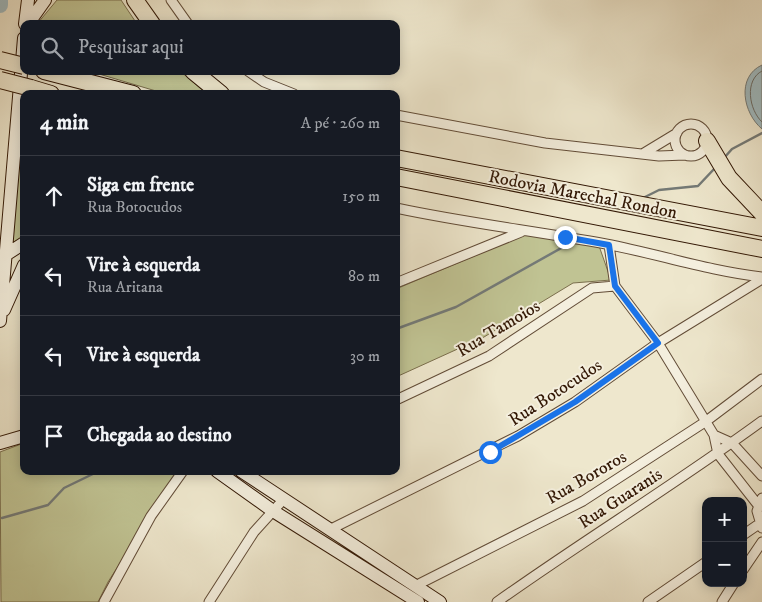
<!DOCTYPE html>
<html lang="pt">
<head>
<meta charset="utf-8">
<style>
	:root { --surface:#171b24; --page:#20242c; --text:#f1f3f6; --muted:#9ea1a6; --line:#363941 }
	body { margin:0; font-family:"IM FELL DW Pica",serif; background:var(--page); color:var(--text) }
	.controls { position:absolute; right:15px; bottom:15px; display:grid; overflow:hidden; border-radius:10px; box-shadow:0 2px 12px #0003 }
	.controls button { width:45px; height:45px; display:grid; place-items:center; padding:0; border:0; border-bottom:1px solid var(--line); background:var(--surface); color:var(--text); font:25px sans-serif }
	.stop { position:absolute; width:15px; height:15px; margin:-11px; border:4px solid #1a73e8; border-radius:50%; background:#fff }
	.stop.end { background:#1a73e8; border-color:#fff; box-shadow:0 1px 5px #0008 }
	.list { margin:0; padding:0; list-style:none }
	h2 { display:flex; justify-content:space-between; align-items:center; height:65px; margin:0; padding:0 20px; font-size:21px }
	h2 small { font-size:16px; font-weight:400; color:var(--muted) }
	.list li { display:grid; grid-template-columns:32px 1fr auto; gap:15px; align-items:center; box-sizing:border-box; height:80px; padding:0 20px; border-top:1px solid var(--line) }
	.list b { display:block; font-size:19px; white-space:nowrap }
	.list p { margin:0; font-size:16px; white-space:nowrap; color:var(--muted) }
	.list em { font-size:16px; font-style:normal; color:var(--muted) }
	.icon { flex:none; width:28px; height:28px; fill:none; stroke:currentColor; stroke-width:2; stroke-linecap:round; stroke-linejoin:round }
	.map { position:relative; flex:none; width:762px; height:602px; overflow:hidden }
	.search { position:absolute; background:var(--surface); box-shadow:0 2px 12px #0003; left:20px; top:20px; width:380px; height:55px; display:flex; align-items:center; gap:12px; box-sizing:border-box; padding:0 18px; border-radius:10px; color:var(--muted); font-size:19px }
	.panel { position:absolute; background:var(--surface); box-shadow:0 2px 12px #0003; left:20px; top:90px; width:380px; height:385px; border-radius:10px }
	.map>svg:first-child { display:block }
</style>
</head>
<body>
<div class="map">
<svg width="762" height="602" viewBox="0 0 762 602">
	<rect width="100%" height="100%" fill="#eee7cd"/>
	<filter id="stains"><feTurbulence type="fractalNoise" baseFrequency=".004" numOctaves="4"/><feColorMatrix values="0 0 0 0 .2 0 0 0 0 .09 0 0 0 0 .02 0 0 0 .5 -.17"/></filter>
	<radialGradient id="worn" r=".72"><stop offset=".6" stop-color="#630" stop-opacity="0"/><stop offset="1" stop-color="#630" stop-opacity=".3"/></radialGradient>
	<!-- green -->
	<path fill="#c0c393" stroke="#7a6e4c" d="M57,0H121L137,24H37Z
		M89,71H180L207,94H166Z
		M21,146L24,148V236L12,243Z
		M524,235L598,243L611,280L573,283L484,337L396,377V289Z
		M24,443V471H179L108,582L98,602H1L0,452Z"/>
	<!-- water -->
	<path fill="#a0bcc3" stroke="#747a77" d="M762,65V129C743,113 736,77 762,65Z"/>
	<g fill="none" stroke-linecap="round" stroke-linejoin="round">
		<!-- shore -->
		<path stroke="#6a6a64" stroke-width="1" d="M762,71C744,80 749,110 762,122"/>
		<!-- stream -->
		<path stroke="#747a77" stroke-width="2.5" d="M724,158L732,149L762,133
			M643,198L659,190L698,186L715,168
			M396,329L456,307L572,242
			M2,518L48,505L64,488L99,471"/>
		<!-- river -->
		<path stroke="#a0bcc3" stroke-width="16" d="M0,5V0"/>
		<defs>
			<path id="street" d="M171,0L188,24
				M248,71L264,82L294,94
				M396,115L545,143L659,156L685,155
				M675 140a16 16 0 1 1 32 0a16 16 0 1 1-32 0Z
				M644,153L677,133
				M396,208C466,223 536,231 606,244C658,254 709,271 762,277
				M609,245L615,286L658,343L714,435L718,454L758,505
				M396,283L521,232
				M396,400L489,356L592,288L615,286
				M714,435L732,443L762,476
				M762,498L757,511L762,528
				M329,530L518,436L575,402L658,343L762,279
				M743,535L759,524
				M743,570L762,542
				M415,586L583,501L705,422L762,379
				M104,602L151,516L183,471
				M209,602L254,532L283,500
				M497,602C584,540 676,484 762,421
				M648,602L706,562
				M722,602L734,583"/>
			<path id="secondary" d="M25,24L28,0
				M28,24L45,0
				M0,256H4L24,243
				M4,310L24,265
				M0,321L24,38
				M0,443L24,436
				M217,471L273,511L418,602
				M241,471L440,602"/>
			<path id="highway" d="M135,0L152,24
				M44,71L133,94
				M193,71L221,94
				M31,88L51,94
				M707,141L729,178L762,213
				M396,158L762,228
				M396,177L762,249"/>
		</defs>
		<!-- street casing -->
		<use href="#street" stroke="#624c37" stroke-width="11"/>
		<!-- secondary casing -->
		<use href="#secondary" stroke="#331805" stroke-width="14"/>
		<!-- highway casing -->
		<use href="#highway" stroke="#331805" stroke-width="18"/>
		<!-- street -->
		<use href="#street" stroke="#f4efde" stroke-width="9"/>
		<!-- secondary -->
		<use href="#secondary" stroke="#f4efde" stroke-width="12"/>
		<!-- highway -->
		<use href="#highway" stroke="#eee7cd" stroke-width="16"/>
		<defs>
			<path id="highway-bridge" d="M0,60L24,66
				M0,80L31,88"/>
		</defs>
		<!-- highway-bridge casing -->
		<use href="#highway-bridge" stroke="#331805" stroke-width="18" stroke-linecap="butt"/>
		<!-- highway-bridge -->
		<use href="#highway-bridge" stroke="#eee7cd" stroke-width="16"/>
	</g>
	<g fill="none" stroke-linecap="round" stroke-linejoin="round">
		<!-- route -->
		<path stroke="#1a73e8" stroke-width="6" d="M490,452L575,402L658,343L615,286L609,245L565,237"/>
	</g>
	<g text-anchor="middle" stroke-width="4" stroke-linejoin="round" paint-order="stroke">
		<!-- street labels -->
		<g font-size="18" fill="#331805" stroke="#f4efde">
			<text transform="translate(583 194) rotate(11)" y="6">Rodovia Marechal Rondon</text>
			<text transform="translate(498 328) rotate(-31)" y="6">Rua Tamoios</text>
			<text transform="translate(555 392) rotate(-33)" y="6">Rua Botocudos</text>
			<text transform="translate(586 477) rotate(-30)" y="6">Rua Bororos</text>
			<text transform="translate(620 498) rotate(-33)" y="6">Rua Guaranis</text>
		</g>
	</g>
	<rect width="100%" height="100%" filter="url(#stains)"/>
	<rect width="100%" height="100%" fill="url(#worn)"/>
</svg>
<div class="controls">
<button>+</button>
<button>−</button>
</div>
<div class="stop" style="left:490px;top:452px"></div>
<div class="stop end" style="left:565px;top:237px"></div>
<div class="search"><svg class="icon" aria-label="search" viewBox="0 0 24 24"><circle cx="10" cy="10" r="6"/><path d="M15 15l6 6"/></svg>Pesquisar aqui</div>
<section class="panel">
<h2>4 min<small>A pé · 260 m</small></h2>
<ul class="list">
<li><svg class="icon" aria-label="ahead" viewBox="0 0 24 24"><path d="M12 20V5M6 11l6-6 6 6"/></svg><div><b>Siga em frente</b><p>Rua Botocudos</p></div><em>150 m</em></li>
<li><svg class="icon" aria-label="left" viewBox="0 0 24 24"><path d="M17 20v-9H6M10 6l-5 5 5 5"/></svg><div><b>Vire à esquerda</b><p>Rua Aritana</p></div><em>80 m</em></li>
<li><svg class="icon" aria-label="left" viewBox="0 0 24 24"><path d="M17 20v-9H6M10 6l-5 5 5 5"/></svg><div><b>Vire à esquerda</b></div><em>30 m</em></li>
<li><svg class="icon" aria-label="arrive" viewBox="0 0 24 24"><path d="M6 21V4h12l-3 4 3 4H6"/></svg><div><b>Chegada ao destino</b></div></li>
</ul>
</section>
</div>
</body>
</html>
